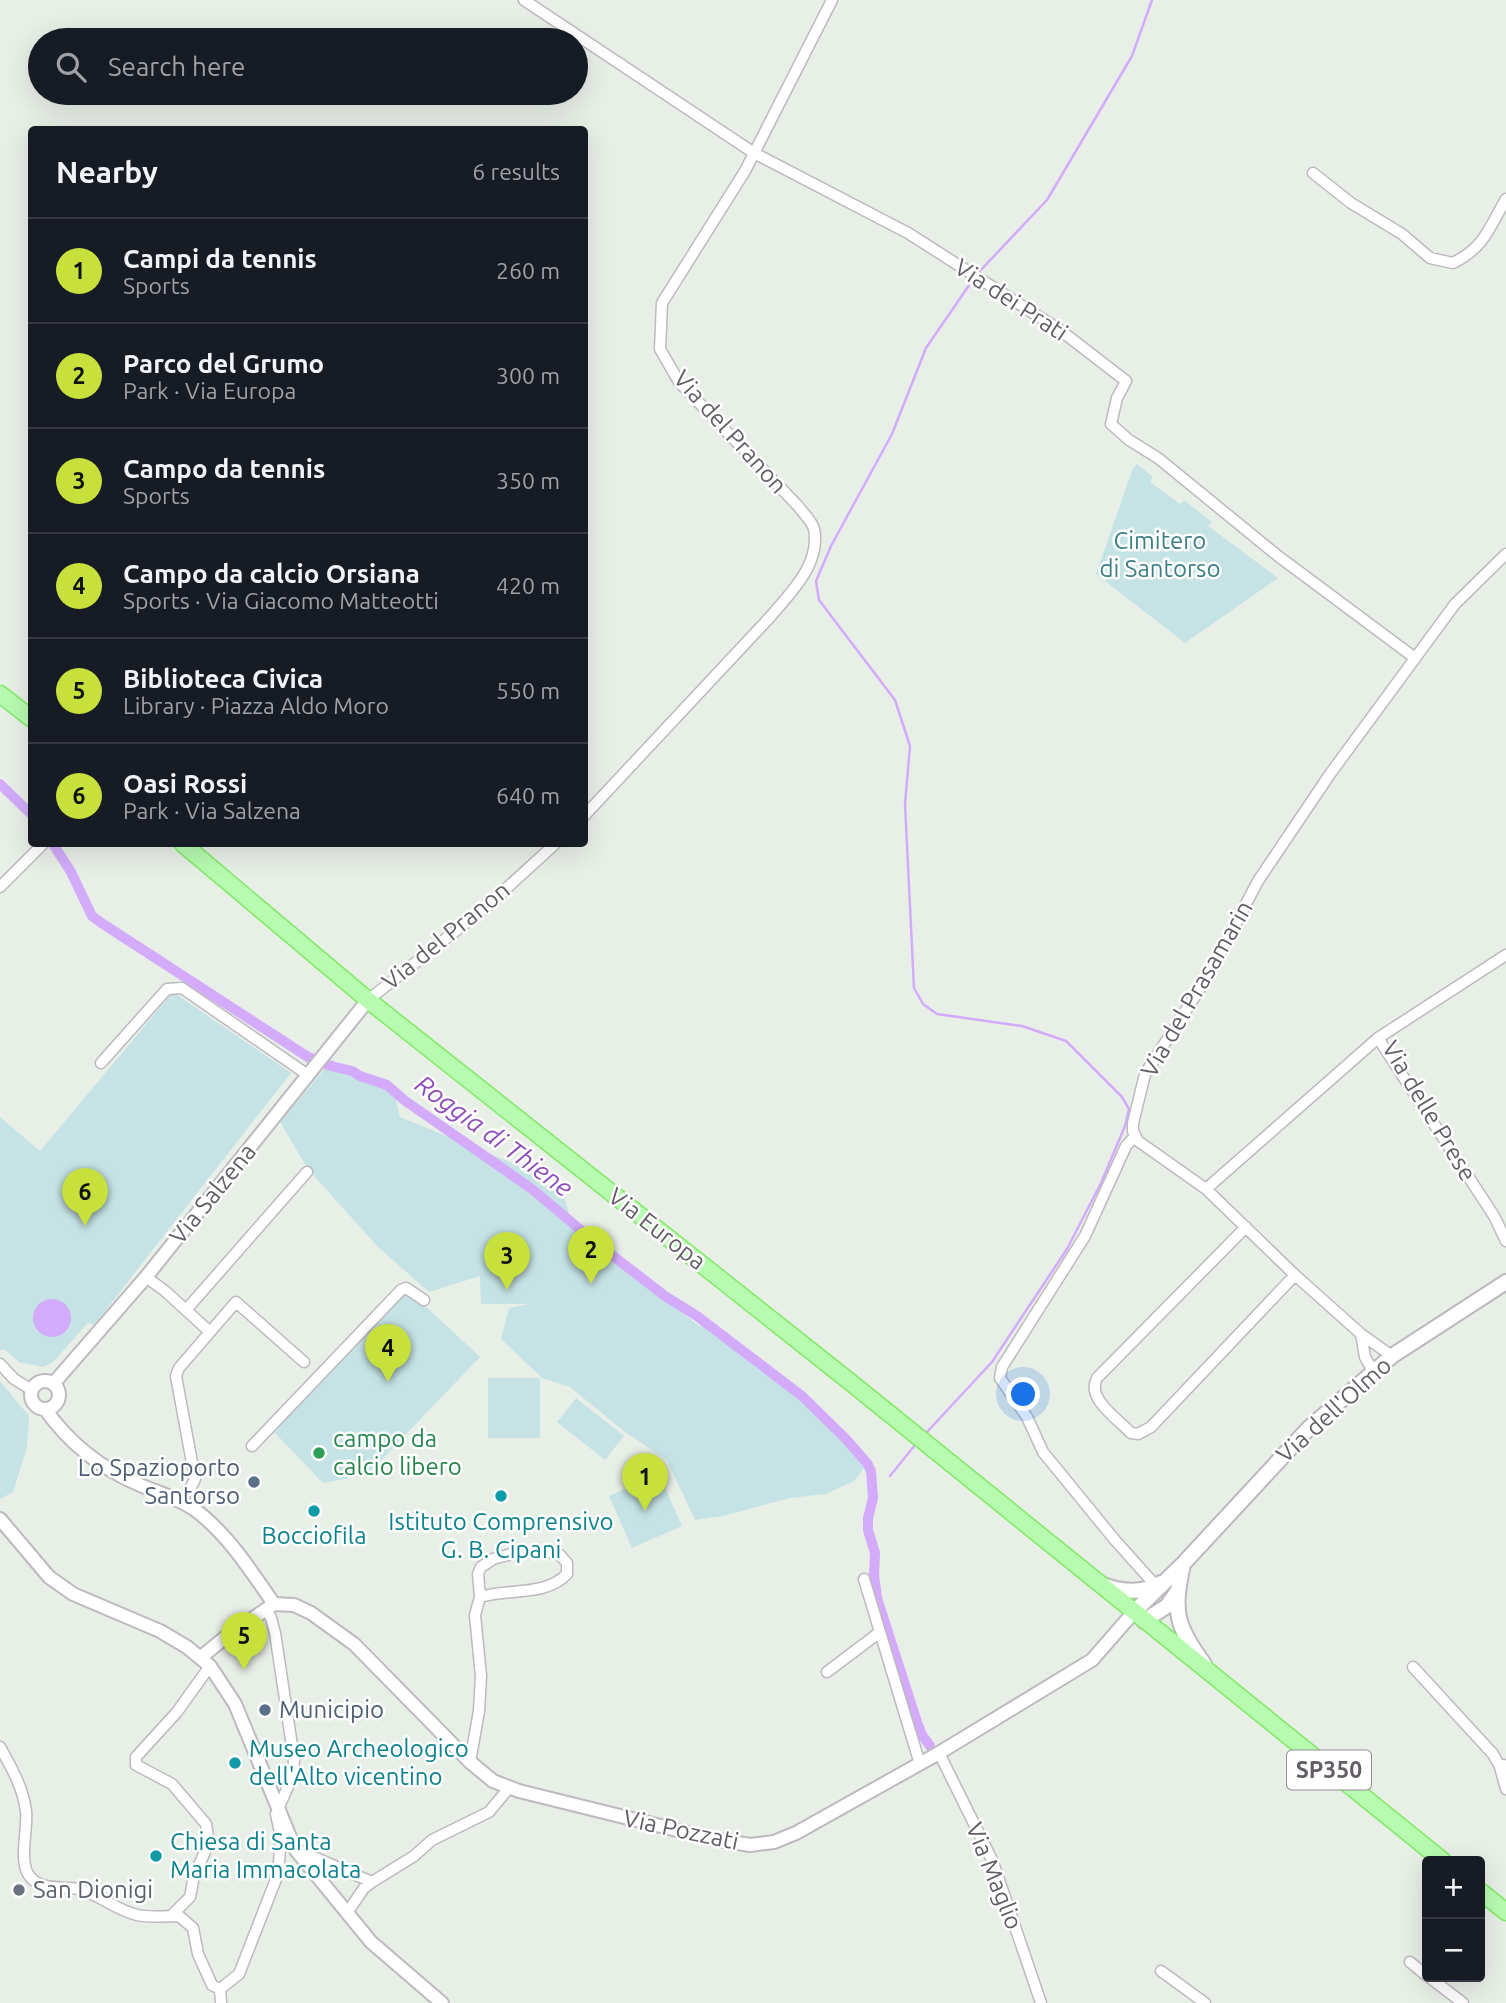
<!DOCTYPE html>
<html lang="en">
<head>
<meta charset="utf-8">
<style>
	:root { --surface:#171b24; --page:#242831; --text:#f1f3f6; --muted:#9ea1a6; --line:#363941; --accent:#c8e03c }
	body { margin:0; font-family:Ubuntu,sans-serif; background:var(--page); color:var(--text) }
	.controls { position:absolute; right:21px; bottom:21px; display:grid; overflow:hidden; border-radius:7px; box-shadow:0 7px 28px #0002 }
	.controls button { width:63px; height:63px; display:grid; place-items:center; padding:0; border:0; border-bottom:2px solid var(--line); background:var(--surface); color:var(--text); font:35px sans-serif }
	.you { position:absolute; left:1024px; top:1395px; width:24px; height:24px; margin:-18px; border:5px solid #fff; border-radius:50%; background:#1a73e8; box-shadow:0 0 0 10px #1a73e833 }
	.badge { display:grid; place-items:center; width:46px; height:46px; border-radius:50%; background:var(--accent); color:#111; font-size:23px; font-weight:700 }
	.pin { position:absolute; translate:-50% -58px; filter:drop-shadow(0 2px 4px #0008) }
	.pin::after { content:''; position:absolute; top:37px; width:24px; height:21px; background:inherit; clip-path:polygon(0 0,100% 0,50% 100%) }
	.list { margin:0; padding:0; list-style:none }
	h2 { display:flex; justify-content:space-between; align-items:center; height:91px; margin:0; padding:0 28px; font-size:30px }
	h2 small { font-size:23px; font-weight:400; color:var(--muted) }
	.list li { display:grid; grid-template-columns:46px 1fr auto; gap:21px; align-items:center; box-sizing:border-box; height:105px; padding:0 28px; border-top:2px solid var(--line) }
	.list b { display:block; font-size:26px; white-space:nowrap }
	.list p { margin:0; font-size:23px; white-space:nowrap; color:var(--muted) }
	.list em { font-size:23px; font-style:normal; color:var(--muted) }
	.icon { flex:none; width:38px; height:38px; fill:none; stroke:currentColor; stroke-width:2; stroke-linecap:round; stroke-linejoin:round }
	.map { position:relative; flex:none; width:1506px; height:2003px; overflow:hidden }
	.search { position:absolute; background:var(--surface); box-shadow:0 7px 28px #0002; left:28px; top:28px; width:560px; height:77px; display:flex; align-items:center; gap:18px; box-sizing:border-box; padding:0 24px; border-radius:38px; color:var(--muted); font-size:26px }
	.panel { position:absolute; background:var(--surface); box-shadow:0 7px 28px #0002; left:28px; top:126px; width:560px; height:721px; border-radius:7px }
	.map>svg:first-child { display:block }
</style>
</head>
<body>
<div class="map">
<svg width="1506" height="2003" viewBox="0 0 1506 2003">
	<rect width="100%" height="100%" fill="#e8efe7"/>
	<!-- green -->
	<path fill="#c5e3e5" d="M1137,464L1153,477L1150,482L1180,504L1184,500L1212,522L1208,526L1278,578L1185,643L1096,574L1133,468Z
		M173,992L291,1073L94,1325L88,1323L53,1362L43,1367L19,1362L4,1349L0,1350V1117L40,1151Z
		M332,1060L362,1079L394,1092L400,1117L522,1167L564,1196L572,1225L699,1326L710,1325L760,1371L783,1383L830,1424L861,1457L866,1465L854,1481L826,1494L790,1498L723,1516L695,1520L667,1460L625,1432L570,1387L542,1378L501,1339L509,1308L528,1304H481L480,1276L429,1292L378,1247L308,1169L280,1122Z
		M406,1288L480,1357L367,1475L323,1483L273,1431Z
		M488,1378H540V1438H488Z
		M0,1381L29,1416L27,1448L13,1492L0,1499Z
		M576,1398L624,1436L605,1460L557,1422Z
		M659,1474L682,1526L632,1548L609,1496Z"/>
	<!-- water -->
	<path fill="#d3abfa" d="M33 1318a19 19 0 1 1 38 0a19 19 0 1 1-38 0Z"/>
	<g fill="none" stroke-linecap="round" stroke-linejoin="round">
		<!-- stream -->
		<path stroke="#d3abfa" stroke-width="2.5" d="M978,273L1047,200L1132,56L1152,0
			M927,1432L992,1362L1067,1249L1101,1183L1125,1126L1129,1109L1122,1097L1066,1041L1022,1026L937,1014L923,1004L914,988L905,804L910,746L895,700L819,600L816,581L831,546L892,434L926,348L974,278
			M890,1476L915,1445"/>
		<!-- canal -->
		<path stroke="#d3abfa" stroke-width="10" d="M0,784L32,815
			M53,844L71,872L92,916L100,922L308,1057L331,1066L352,1071L360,1076L387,1085L404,1100L532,1189L595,1242L665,1296L697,1316L802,1396L845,1438L867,1463L871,1471L873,1498L868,1518V1530L875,1553L874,1575L877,1598L917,1722L922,1735L930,1746"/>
		<defs>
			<path id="minor" d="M524,0L754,153L908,233L1060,330L1126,381L1117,398L1111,424L1129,440L1158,458L1278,556L1415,658
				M1313,173L1351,203L1402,234L1430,258L1453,263C1485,247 1489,228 1506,199
				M584,816L771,616C791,592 821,564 814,529C812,521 803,513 798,506L679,382L660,349L662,303L745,171L832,0
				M0,887L43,844
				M368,1000L486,907L555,844
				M1378,1038L1494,1216L1506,1241
				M101,1063L167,989L182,988L308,1075
				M1135,1136L1126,1146L1085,1236L1002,1367L1000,1378L1027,1417L1043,1452L1114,1539L1156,1586
				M1206,1189L1378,1038L1506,955
				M1246,1227L1097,1378C1086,1399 1118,1419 1131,1433L1138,1434L1151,1427L1295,1275
				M146,1277L165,1291L210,1332L236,1302L304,1362
				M186,1310L307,1172
				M1361,1334L1365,1357L1373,1371
				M1392,1356L1361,1334L1295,1275L1206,1189L1138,1141L1133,1131V1123L1145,1074L1208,976L1258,881L1330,774L1455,604L1506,554
				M0,1364L14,1379L32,1390
				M252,1446L401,1290L406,1288L424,1300
				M189,1491L195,1479L176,1376L179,1368L210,1332
				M864,1579L880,1632
				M266,1609L271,1618L275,1633L294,1759L293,1775L279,1807
				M1413,1667L1493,1754L1500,1767
				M827,1672L880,1632L920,1764
				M0,1747C11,1767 23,1787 26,1811C28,1829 19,1858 28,1874C38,1891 62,1886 78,1889C99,1894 115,1910 137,1915C150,1918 166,1916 179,1916L193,1928L198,1954L212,1985L220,1989
				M939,1753L993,1862L1041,2003
				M470,1762L479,1711L481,1676L475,1615L480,1597L478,1574L481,1567L493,1559L515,1553L545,1551L560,1555L567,1563V1574C545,1597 508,1588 480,1597
				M1504,1765L1500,1767L1506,1789
				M295,1849L372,1882
				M347,1913L364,1888L372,1882L414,1856L432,1840L489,1812L509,1788
				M171,1916L190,1897L194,1876L209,1843L206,1824L172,1784L136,1765V1757L177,1712L210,1666
				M1410,1962L1427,1976
				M1161,1971L1205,2003
				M1429,1977L1463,2003
				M221,2003L220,1989L239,1974L278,1874L281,1837L276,1814"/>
			<path id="tertiary" d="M31 1395a14 14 0 1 1 28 0a14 14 0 1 1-28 0Z
				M53,1384L146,1277L368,1000
				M45,1409C69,1443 102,1469 140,1485C159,1493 178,1498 194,1509C227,1533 251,1571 274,1604
				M0,1519L49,1577L73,1594L160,1631L187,1647L210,1666L235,1704L295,1849L371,1942L442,2003
				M274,1604L294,1605L311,1613L354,1644L470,1762L493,1781L519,1791L713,1839L750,1845L774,1842L796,1833L939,1753L1092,1660L1133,1613
				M200,1658L227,1636L274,1604"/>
			<path id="secondary" d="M1183,1564C1173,1611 1175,1625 1204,1664
				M1103,1585C1121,1592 1143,1594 1161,1583
				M1133,1613L1183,1564L1309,1428L1392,1356L1506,1282
				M1144,1621L1167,1606L1177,1592"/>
			<path id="primary" d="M0,694L32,719
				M183,844L368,1000L849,1381L1443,1861
				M1480,1891L1506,1912"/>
		</defs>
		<!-- minor casing -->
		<use href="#minor" stroke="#bdb9bf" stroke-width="13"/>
		<!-- tertiary casing -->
		<use href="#tertiary" stroke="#bdb9bf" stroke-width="16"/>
		<!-- secondary casing -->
		<use href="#secondary" stroke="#bdb8bf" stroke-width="18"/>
		<!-- primary casing -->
		<use href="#primary" stroke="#81ea65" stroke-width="19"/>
		<!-- minor -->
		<use href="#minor" stroke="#fff" stroke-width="10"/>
		<!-- tertiary -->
		<use href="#tertiary" stroke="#fff" stroke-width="12"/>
		<!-- secondary -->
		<use href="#secondary" stroke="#fff" stroke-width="14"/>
		<!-- primary -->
		<use href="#primary" stroke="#b7fbb0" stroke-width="16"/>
	</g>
	<!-- markers -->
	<circle fill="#2e9e5b" stroke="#fff" stroke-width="2.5" cx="319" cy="1453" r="7"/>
	<g fill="#5c6f8a" stroke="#fff" stroke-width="2.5">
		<circle cx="254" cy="1482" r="7"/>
		<circle cx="265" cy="1710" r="7"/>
	</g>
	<g fill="#0f9aa8" stroke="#fff" stroke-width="2.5">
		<circle cx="501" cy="1496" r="7"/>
		<circle cx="314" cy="1511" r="7"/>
		<circle cx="235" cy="1763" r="7"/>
		<circle cx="156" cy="1856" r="7"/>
	</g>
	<circle fill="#6b7280" stroke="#fff" stroke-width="2.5" cx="19" cy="1890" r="7"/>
	<g text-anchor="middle" stroke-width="5" stroke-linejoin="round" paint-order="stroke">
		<!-- shield labels -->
		<rect fill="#fff" stroke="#928e94" stroke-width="2" x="1287" y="1750.5" width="84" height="39" rx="5"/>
		<g font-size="23" font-weight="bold" fill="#635e66">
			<text x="1329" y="1778">SP350</text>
		</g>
		<!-- street labels -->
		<g font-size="24" fill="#635e66" stroke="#fff">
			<text transform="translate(1011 300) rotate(33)" y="8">Via dei Prati</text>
			<text transform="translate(730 432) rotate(48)" y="8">Via del Pranon</text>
			<text transform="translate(446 936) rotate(-39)" y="8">Via del Pranon</text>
			<text transform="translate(1197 989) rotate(-60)" y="8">Via del Prasamarin</text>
			<text transform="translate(1429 1111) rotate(59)" y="8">Via delle Prese</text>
			<text transform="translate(213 1194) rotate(-51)" y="8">Via Salzena</text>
			<text transform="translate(657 1229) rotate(38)" y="8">Via Europa</text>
			<text transform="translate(1334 1410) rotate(-42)" y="8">Via dell'Olmo</text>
			<text transform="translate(681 1830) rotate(12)" y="8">Via Pozzati</text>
			<text transform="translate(994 1876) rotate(68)" y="8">Via Maglio</text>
		</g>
		<!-- park labels -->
		<g font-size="24" fill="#3c7f87" stroke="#fff">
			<text x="1160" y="549">Cimitero<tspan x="1160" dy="28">di Santorso</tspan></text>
		</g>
		<!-- leisure labels -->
		<g font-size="24" fill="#27864d" stroke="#fff" text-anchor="start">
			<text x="333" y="1447">campo da<tspan x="333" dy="28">calcio libero</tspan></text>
		</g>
		<!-- service labels -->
		<g font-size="24" fill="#4e5e75" stroke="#fff" text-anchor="end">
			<text x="240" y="1476">Lo Spazioporto<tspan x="240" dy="28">Santorso</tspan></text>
			<text x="279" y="1718" text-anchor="start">Municipio</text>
		</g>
		<!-- culture labels -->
		<g font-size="24" fill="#0d838f" stroke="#fff">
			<text x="501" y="1530">Istituto Comprensivo<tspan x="501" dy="28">G. B. Cipani</tspan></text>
			<text x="314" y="1544">Bocciofila</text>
			<text x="249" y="1757" text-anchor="start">Museo Archeologico<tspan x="249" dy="28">dell'Alto vicentino</tspan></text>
			<text x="170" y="1850" text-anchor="start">Chiesa di Santa<tspan x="170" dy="28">Maria Immacolata</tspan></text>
		</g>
		<!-- worship labels -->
		<g font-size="24" fill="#5b616d" stroke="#fff" text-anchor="start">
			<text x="33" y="1898">San Dionigi</text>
		</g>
		<!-- water labels -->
		<g font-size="26" font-style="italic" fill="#8f4ebe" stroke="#fff">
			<text transform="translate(494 1136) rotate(36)" y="9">Roggia di Thiene</text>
		</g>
	</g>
</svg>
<div class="controls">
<button>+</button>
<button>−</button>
</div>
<div class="you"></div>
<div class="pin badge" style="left:645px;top:1511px">1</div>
<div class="pin badge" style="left:591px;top:1284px">2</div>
<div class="pin badge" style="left:507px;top:1290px">3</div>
<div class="pin badge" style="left:388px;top:1382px">4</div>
<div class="pin badge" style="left:244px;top:1670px">5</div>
<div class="pin badge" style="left:85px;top:1226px">6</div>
<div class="search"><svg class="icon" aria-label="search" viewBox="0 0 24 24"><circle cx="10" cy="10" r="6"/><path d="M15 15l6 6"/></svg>Search here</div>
<section class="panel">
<h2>Nearby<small>6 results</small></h2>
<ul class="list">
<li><span class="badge">1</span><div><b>Campi da tennis</b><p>Sports</p></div><em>260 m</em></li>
<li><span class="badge">2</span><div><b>Parco del Grumo</b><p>Park · Via Europa</p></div><em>300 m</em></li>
<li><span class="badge">3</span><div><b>Campo da tennis</b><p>Sports</p></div><em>350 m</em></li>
<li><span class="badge">4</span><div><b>Campo da calcio Orsiana</b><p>Sports · Via Giacomo Matteotti</p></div><em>420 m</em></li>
<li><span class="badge">5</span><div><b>Biblioteca Civica</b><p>Library · Piazza Aldo Moro</p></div><em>550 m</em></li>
<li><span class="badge">6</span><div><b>Oasi Rossi</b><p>Park · Via Salzena</p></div><em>640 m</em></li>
</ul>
</section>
</div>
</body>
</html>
